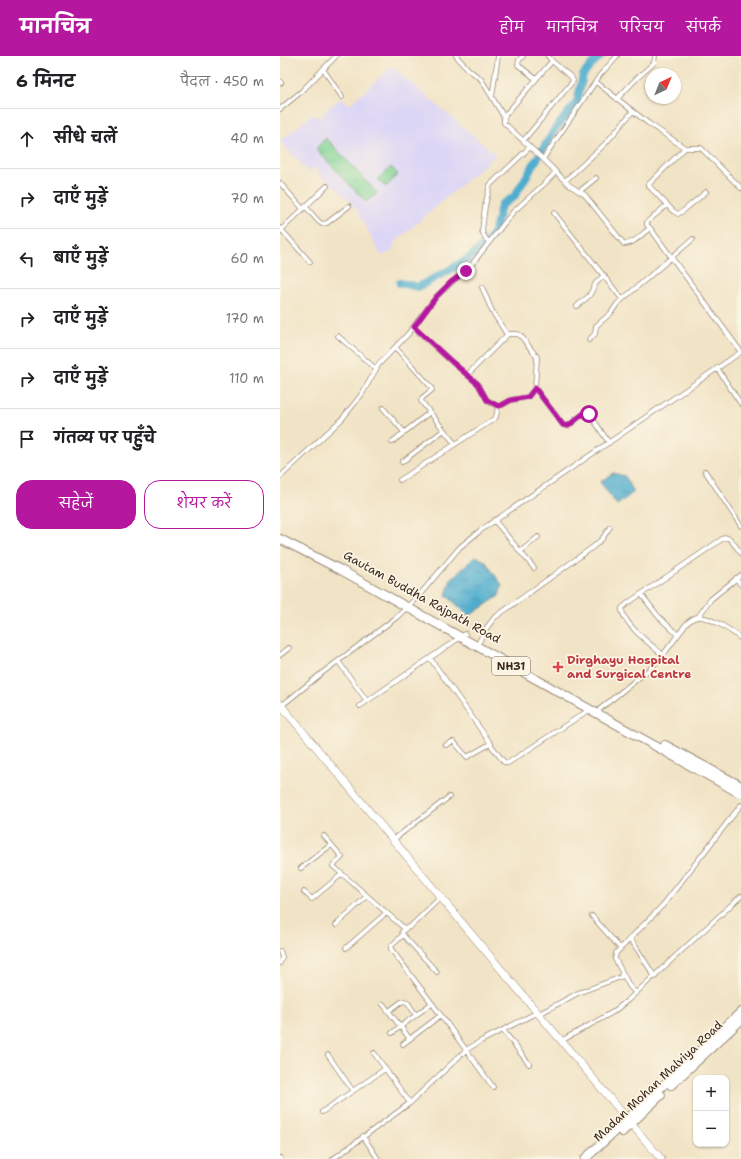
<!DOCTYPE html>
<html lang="hi">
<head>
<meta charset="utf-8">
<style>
	:root { --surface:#fff; --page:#f6f6f6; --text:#202124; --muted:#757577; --line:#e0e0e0; --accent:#b5179e }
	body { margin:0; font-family:"Shantell Sans","Playpen Sans Deva",sans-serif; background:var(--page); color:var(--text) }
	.controls { position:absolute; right:12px; bottom:12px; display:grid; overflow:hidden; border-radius:8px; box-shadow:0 1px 3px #0004 }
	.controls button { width:36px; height:36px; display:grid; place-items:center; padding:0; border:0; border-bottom:1px solid var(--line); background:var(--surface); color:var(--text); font:20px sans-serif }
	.compass { position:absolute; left:365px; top:12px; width:36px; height:36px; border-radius:50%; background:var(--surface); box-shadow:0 1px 3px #0004; rotate:43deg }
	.stop { position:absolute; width:12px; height:12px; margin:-9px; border:3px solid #b5179e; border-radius:50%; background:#fff }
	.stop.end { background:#b5179e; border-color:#fff; box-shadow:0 1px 4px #0008 }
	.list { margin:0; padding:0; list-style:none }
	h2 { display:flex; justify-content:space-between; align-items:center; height:52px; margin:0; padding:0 16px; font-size:17px }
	h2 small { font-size:13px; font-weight:400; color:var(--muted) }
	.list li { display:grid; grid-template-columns:26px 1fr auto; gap:12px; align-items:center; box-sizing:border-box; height:60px; padding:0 16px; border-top:1px solid var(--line) }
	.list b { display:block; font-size:15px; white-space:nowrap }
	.list em { font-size:13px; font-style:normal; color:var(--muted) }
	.actions { display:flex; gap:8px; padding:12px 16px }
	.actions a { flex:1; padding:9px 0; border:1px solid var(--accent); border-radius:16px; text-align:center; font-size:14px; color:var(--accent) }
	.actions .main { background:var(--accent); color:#fff }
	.icon { flex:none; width:22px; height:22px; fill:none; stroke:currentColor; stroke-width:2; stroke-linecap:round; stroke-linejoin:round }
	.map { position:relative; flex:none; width:461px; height:1103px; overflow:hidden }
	header { display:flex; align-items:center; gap:24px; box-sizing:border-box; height:56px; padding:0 20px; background:var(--accent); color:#fff }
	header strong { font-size:19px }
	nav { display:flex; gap:22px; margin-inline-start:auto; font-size:14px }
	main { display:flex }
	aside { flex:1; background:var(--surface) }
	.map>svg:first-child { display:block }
</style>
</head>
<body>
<header>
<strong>मानचित्र</strong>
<nav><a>होम</a><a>मानचित्र</a><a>परिचय</a><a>संपर्क</a></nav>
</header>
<main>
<aside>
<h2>6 मिनट<small>पैदल · 450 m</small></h2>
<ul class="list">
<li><svg class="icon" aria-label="ahead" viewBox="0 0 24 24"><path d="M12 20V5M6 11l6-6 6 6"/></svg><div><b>सीधे चलें</b></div><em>40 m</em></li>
<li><svg class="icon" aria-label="right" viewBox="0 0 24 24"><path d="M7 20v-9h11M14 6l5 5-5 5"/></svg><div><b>दाएँ मुड़ें</b></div><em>70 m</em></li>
<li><svg class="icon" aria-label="left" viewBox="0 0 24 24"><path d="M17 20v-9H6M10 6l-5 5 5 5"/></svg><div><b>बाएँ मुड़ें</b></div><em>60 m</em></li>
<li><svg class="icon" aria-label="right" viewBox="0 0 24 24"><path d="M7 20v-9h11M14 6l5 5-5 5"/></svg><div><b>दाएँ मुड़ें</b></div><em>170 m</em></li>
<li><svg class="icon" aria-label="right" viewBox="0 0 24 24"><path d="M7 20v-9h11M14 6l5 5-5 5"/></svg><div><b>दाएँ मुड़ें</b></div><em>110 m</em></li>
<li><svg class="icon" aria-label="arrive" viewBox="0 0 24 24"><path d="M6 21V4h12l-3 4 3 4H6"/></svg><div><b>गंतव्य पर पहुँचे</b></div></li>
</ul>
<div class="actions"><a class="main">सहेजें</a><a>शेयर करें</a></div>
</aside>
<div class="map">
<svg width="461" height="1103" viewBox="0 0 461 1103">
	<defs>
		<pattern id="grass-tufts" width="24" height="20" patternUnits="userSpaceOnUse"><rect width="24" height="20" fill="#81d496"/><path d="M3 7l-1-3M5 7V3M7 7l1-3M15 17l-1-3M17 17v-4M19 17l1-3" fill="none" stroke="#70b681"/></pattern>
		<pattern id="park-crowns" width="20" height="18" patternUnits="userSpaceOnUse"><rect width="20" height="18" fill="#81d496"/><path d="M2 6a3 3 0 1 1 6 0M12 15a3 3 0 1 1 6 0" fill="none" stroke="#70b681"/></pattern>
		<pattern id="water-ripples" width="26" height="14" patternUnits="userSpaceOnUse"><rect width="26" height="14" fill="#50adcf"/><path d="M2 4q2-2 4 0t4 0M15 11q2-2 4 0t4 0" fill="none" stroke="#448da7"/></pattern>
	</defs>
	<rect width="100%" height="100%" fill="#fcf5e5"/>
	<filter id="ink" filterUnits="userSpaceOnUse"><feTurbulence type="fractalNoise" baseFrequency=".025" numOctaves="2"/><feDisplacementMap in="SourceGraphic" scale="8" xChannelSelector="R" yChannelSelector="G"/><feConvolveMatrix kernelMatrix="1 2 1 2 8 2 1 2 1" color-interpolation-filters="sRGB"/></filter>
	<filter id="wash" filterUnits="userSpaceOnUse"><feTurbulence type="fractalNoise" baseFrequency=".012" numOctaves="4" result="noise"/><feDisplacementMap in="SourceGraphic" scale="16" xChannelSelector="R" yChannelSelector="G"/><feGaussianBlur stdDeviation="0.9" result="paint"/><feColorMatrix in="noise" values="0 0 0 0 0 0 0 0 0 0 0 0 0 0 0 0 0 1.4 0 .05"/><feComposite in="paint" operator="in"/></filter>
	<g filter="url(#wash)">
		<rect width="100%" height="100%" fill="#f1e3c5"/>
		<!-- built -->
		<path fill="#dcd6f6" d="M110,9L216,99L115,186L112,196L101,200L76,152L58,133L46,125L34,111L29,117L0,85L33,58L36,61L38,60L40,62L50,50L63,42L69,49L106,16Z"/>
		<!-- grass -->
		<path fill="url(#grass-tufts)" stroke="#5e7f5a" d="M46,82L97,137L86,146L36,93Z"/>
		<!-- park -->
		<path fill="url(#park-crowns)" stroke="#5e7f5a" d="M111,111L118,118L106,131L98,123Z"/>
		<!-- water -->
		<path fill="url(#water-ripples)" stroke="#466c76" d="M333,417L345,420L354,436L337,449L320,426Z
			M196,500L205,505L222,529L219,540L189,560L166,539L171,523Z"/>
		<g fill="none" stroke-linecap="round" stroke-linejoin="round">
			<!-- river -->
			<path stroke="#50adcf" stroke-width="8" d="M120,227L138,231C163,217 203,200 215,173C218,166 219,156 221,149L234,141L275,73L297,46L303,19L315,5L321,0"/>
		</g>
	</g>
	<g filter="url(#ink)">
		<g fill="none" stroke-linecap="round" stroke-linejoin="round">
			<defs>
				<path id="street" d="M176,0L189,14L201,23L224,61
					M243,0L239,4L238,9L256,23
					M268,0L272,5L226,58L224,61V67L263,103L289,129L305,139L344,188C354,188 362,178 370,172L461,296
					M43,13L62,41
					M0,25L1,27H0
					M316,26L368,67L405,92H421L461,132
					M212,41L218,0
					M337,43L356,23L374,7L375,0
					M0,53L22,35L56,0
					M243,85L293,25L292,22L272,5
					M405,92L368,129L393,155L398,158L403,155L426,136
					M263,103L320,19L337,0
					M285,125L325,88L353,55
					M0,127L23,153
					M300,135L316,122
					M26,151L38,165L42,168L47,167L69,150
					M274,157L342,243
					M0,172L30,206
					M370,172L367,169V166L387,149
					M0,175L47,130
					M209,186L205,182L202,175L205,150L210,129L250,91
					M297,250L309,240L316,227L324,219
					M133,271L172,306L198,328L207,344L211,347L218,350L222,349L231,344L248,341L255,332L257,301L241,280L238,278H228L226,277L212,255L202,231
					M58,280L96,313
					M309,284L315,278L316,270L331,257L337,248L413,183
					M115,291L151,331L152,334L142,342L141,345L175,388
					M437,312L461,348
					M188,318L228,278
					M255,332L283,369L288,370L303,358H309L313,363L329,387
					M103,352L124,376
					M112,386L150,356
					M122,406L164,374
					M425,415L461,470
					M0,421L62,363L82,338L99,308L128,278L156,241L192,208L233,156L263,129L276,116
					M120,424L214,363L216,361L218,350
					M214,464L254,512
					M240,496L258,481
					M461,497L450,483L445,481L348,547L342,552V555C347,571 370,588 383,599L407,567C411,564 414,561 418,561C429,560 453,575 461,583
					M456,522L461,529
					M361,538L378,560L398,579
					M418,561L431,543L461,519
					M199,586L205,574L214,562L313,491L322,483L330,471
					M0,599L9,592
					M150,602L211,688
					M58,605L87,645
					M80,650L185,578
					M0,651L42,617L117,561L142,536L180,491L201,474L461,296
					M320,653L371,612L383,599
					M166,689L172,686H174L187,701L210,688L224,706L228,707L309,654
					M44,780L62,801L53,810L124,872L130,871L161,841
					M113,784L169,741
					M21,812L51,789
					M24,836L32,843L62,818
					M312,860L340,892
					M56,869L87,840
					M126,872L122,876L123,879L157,916
					M123,879L111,890V893L157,954L213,1031
					M350,882L375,921
					M66,892L106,857
					M0,895L2,901L0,907
					M342,916L350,931L356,937
					M103,948L130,983
					M109,955L121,946L125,945L128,947L136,959
					M259,958L298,937L341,921L342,916L335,903L336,897L383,849L461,749
					M223,974L249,1008
					M112,977L152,947
					M281,985L333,956L348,944L461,840
					M123,988L161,959
					M94,997L130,1047
					M48,999L73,1035
					M42,1056L105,1013
					M83,1080L98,1103
					M0,1102L1,1103
					M53,1103L130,1047L186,994L201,985L258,956"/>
				<path id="primary" d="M0,648L198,886L381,1103"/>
				<path id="highway" d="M0,483L59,513L461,738
					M385,689L461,730
					M391,1029L461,964
					M342,1076L381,1039
					M305,1103L461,956"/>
			</defs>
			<!-- street casing -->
			<use href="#street" stroke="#968672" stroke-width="5.5"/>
			<!-- primary casing -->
			<use href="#primary" stroke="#968672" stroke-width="8"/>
			<!-- highway casing -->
			<use href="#highway" stroke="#968672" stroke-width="10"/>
			<!-- street -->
			<use href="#street" stroke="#fff" stroke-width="4"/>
			<!-- primary -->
			<use href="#primary" stroke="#fff" stroke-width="7"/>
			<!-- highway -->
			<use href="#highway" stroke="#fff" stroke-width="8"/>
		</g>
	</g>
	<g fill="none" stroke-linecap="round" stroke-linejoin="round" filter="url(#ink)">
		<!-- route -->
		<path stroke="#b5179e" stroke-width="5" d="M186,215L171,226L156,241L134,271L172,306L198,328L207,344L218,350L222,349L231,344L248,341L255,332L283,369L288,370L303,358H309"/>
	</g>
	<!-- markers -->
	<path fill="#e0444e" stroke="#fcf5e5" stroke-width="1.5" d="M276 605h4v4h4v4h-4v4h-4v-4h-4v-4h4z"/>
	<g text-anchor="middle" stroke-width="3.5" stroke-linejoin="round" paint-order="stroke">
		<!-- shield labels -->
		<rect fill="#fcf5e5" stroke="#75675a" stroke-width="1" x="212" y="601" width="38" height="18" rx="3"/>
		<g font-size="11" font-weight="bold" fill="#3b2a1e">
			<text x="231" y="614">NH31</text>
		</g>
		<!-- street labels -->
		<g font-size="12" fill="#3b2a1e" stroke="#fcf5e5">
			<text transform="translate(142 541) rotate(29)" y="4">Gautam Buddha Rajpath Road</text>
			<text transform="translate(378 1025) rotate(-43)" y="4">Madan Mohan Malviya Road</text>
		</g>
		<!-- health labels -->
		<g font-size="12" font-weight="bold" fill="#be3a42" stroke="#fcf5e5" text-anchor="start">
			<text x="287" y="608">Dirghayu Hospital<tspan x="287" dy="14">and Surgical Centre</tspan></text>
		</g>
	</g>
</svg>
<div class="controls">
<button>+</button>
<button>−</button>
</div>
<svg class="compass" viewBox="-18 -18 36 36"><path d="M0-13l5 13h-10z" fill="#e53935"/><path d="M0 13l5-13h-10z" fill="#757577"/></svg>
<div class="stop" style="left:309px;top:358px"></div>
<div class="stop end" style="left:186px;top:215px"></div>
</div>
</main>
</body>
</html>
